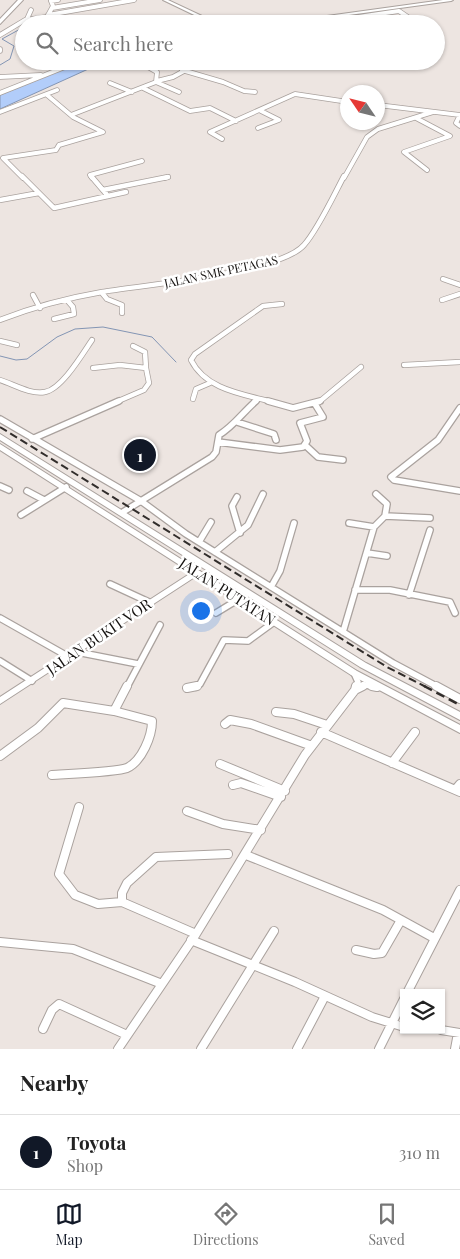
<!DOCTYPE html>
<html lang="en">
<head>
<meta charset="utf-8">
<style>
	:root { --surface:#fff; --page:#f6f6f6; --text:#222; --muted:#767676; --line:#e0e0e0; --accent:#111827 }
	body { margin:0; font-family:"Playfair Display",serif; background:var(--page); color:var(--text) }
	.controls { position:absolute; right:15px; bottom:15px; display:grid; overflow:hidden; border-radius:0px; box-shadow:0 1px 4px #0004 }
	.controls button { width:45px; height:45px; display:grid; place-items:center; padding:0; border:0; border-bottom:1px solid var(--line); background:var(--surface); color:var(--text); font:25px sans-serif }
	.compass { position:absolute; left:340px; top:85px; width:45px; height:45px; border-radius:50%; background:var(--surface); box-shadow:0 1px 4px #0004; rotate:305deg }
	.you { position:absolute; left:200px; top:610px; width:18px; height:18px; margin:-12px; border:4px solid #fff; border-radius:50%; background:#1a73e8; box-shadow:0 0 0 8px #1a73e833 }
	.badge { display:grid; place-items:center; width:32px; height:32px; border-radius:50%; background:var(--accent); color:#fff; font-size:16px; font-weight:700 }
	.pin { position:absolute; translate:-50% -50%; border:2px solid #fff; box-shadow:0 1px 5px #0006 }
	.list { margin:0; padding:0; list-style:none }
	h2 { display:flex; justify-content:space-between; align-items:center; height:65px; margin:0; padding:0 20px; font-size:21px }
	h2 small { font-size:16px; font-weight:400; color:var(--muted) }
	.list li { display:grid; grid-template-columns:32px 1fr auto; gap:15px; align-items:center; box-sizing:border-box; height:75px; padding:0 20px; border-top:1px solid var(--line) }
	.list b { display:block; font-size:19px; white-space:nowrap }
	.list p { margin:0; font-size:16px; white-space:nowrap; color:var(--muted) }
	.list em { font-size:16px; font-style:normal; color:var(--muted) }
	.icon { flex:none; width:28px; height:28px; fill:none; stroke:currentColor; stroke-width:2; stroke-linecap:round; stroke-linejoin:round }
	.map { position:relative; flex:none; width:460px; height:1049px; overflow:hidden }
	.search { position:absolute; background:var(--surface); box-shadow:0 1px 4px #0004; left:15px; right:15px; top:15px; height:55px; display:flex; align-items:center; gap:12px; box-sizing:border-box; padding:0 18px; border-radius:28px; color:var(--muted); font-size:19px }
	.sheet { height:140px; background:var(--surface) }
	nav { display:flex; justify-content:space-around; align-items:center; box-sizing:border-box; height:70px; border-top:1px solid var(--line); background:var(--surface); font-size:14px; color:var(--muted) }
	nav a { display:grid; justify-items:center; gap:2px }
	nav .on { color:var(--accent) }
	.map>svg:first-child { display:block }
</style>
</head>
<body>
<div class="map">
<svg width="460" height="1049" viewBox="0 0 460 1049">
	<rect width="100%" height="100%" fill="#ede5e1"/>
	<!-- water -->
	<path fill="#b2cdfa" stroke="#8395b4" d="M84,61H106L0,109V95Z"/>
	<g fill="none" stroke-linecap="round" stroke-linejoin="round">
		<!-- stream -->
		<path stroke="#8395b4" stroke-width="1" d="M0,65L10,59L14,46L2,39L24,27
			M0,356L16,360L27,359L57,337L75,329L103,327L152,337L176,362"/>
		<defs>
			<path id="minor-far3" d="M52,8L100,0
				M48,15L134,0
				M27,19L31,10
				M352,24L345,19L399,11L418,24
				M0,35L25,20L47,17L53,6L51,1L58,0
				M0,49V51
				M182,70L223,82L244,91L255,92
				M0,77L41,75
				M157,81L173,77L193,66L226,61
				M156,82L179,92
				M110,83L132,92
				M143,88L190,111L210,108L236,121
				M0,93L80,61
				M378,105L460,115
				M0,112L57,90
				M71,115L156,82L157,72L148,67
				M460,115L456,123L460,126
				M416,118L450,136L404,152L427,170
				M258,128L279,120L261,111
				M222,139L210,132L295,94L348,102
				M23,178L3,158L56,150L59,145L103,132L73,117L47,95
				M92,178L90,175L142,161
				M165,178L168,177
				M344,178L367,137L378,129L433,112"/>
			<path id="minor-far2" d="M22,176L54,208L126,192
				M91,176L108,196
				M103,190L168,177
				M0,200L39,193
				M443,279L460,285
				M102,293L107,299L122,305V313
				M33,295L40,308
				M442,300L460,294
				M54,319L74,314L73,307L67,300
				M0,320C33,307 67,298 102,292C143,285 280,273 304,245C317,231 334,195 344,176
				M0,341L17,345
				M133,346L145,352L146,368
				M404,365L460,362
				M93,368L120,365L146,368L149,383L144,390L116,402
				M0,380C13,384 31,395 45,392C62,389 83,353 92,340
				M193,399L196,389L210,383
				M254,402L258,399
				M272,402C243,394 206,390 191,360L195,354L263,306L282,304
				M319,402L361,367"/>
			<path id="minor-far1" d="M268,401L293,408L320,401
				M460,408L438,440L391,477L394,480L460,491
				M0,419L141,501L186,534L393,663L438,687
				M237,422L274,434L276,440
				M32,439L119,401
				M218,442L280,450L303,447L307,441L300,423L323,417L315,404
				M305,445L318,457L343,460
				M0,486L9,490
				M27,491L44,500
				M237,497L232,506L240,533
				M123,512L212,457L216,452L219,435C235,425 242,413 256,401
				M21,515L66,487
				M385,516L430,518
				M349,523L374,527
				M199,542L211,522
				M215,552L248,525L263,494
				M367,553L387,556
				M110,584L151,603
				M271,587L280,571L294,523
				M355,590H390L450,602L455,613
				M409,595L430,530
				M216,613L239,599
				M0,618L69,657
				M343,632L374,527L385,516L387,504L376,494
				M77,652L138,664
				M0,661L32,681
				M354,673L358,682L356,687
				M127,687L160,625
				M196,687L200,684L224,640L248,641L274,622
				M361,687L366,685L377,687"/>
			<path id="minor" d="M372,686L377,687
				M436,686L460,699
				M187,688L197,686
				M355,690L356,686
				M276,712L294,714L327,725
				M225,724L230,720L251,724L312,746
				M321,732L460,792
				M0,756L38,728L63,703L114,711
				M392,763L415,732
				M220,764L285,791
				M52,775C66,774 117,772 127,768C142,761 152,736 152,721L114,711L127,686
				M233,785L241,783L281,797
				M455,790L460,784
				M79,807L59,874L75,895L98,904L122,902L196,934
				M187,811L223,824L261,830
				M246,855L383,910L434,938
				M122,902V893L127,883L156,857L228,854
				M191,940L295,982L372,1017L404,1027
				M0,942L73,949L162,984
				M356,950L374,954L382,953L401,920
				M407,993L460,890
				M43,1029L52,1010L59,1004L127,1035
				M441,1030L460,1033
				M118,1049L196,934L305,755L355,690L363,686
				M201,1049L274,931
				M297,1049L325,996
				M379,1049L404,999
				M455,1049L458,1033"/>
			<path id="tertiary" d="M163,0H168L219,24H213Z
				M443,0H453L451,1L327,18H280L259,24H252L280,16H327Z
				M194,571H200L201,573L0,704V697Z"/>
			<path id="trunk" d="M18,0H23L0,24V19Z
				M0,434L366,663L460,712V720L360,667L0,440Z
				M0,444L357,671L460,725V733L351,675L0,450Z"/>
		</defs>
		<!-- minor-far3 casing -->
		<use href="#minor-far3" stroke="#aaa29e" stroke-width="5.5"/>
		<!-- minor-far2 casing -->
		<use href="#minor-far2" stroke="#aaa29e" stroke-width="6"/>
		<!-- minor-far1 casing -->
		<use href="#minor-far1" stroke="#aaa29e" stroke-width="8"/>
		<!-- minor casing -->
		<use href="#minor" stroke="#aaa29e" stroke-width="10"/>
		<!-- tertiary casing -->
		<use href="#tertiary" stroke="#aaa29e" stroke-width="2"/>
		<!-- trunk casing -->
		<use href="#trunk" stroke="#aaa29e" stroke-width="2"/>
		<!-- minor-far3 -->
		<use href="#minor-far3" stroke="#fff" stroke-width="4"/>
		<!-- minor-far2 -->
		<use href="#minor-far2" stroke="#fff" stroke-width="4.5"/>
		<!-- minor-far1 -->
		<use href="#minor-far1" stroke="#fff" stroke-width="5.5"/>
		<!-- minor -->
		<use href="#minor" stroke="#fff" stroke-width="8"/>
		<!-- tertiary -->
		<use href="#tertiary" fill="#fff" fill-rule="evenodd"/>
		<!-- trunk -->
		<use href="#trunk" fill="#fff" fill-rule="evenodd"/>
		<!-- rail-far1 -->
		<path stroke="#312d2b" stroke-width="2" stroke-dasharray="8 4" stroke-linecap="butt" d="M0,427L387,667L426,687"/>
		<!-- rail -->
		<path stroke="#312d2b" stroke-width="2.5" stroke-dasharray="9 5" stroke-linecap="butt" d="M424,686L460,705"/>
	</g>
	<g text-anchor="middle" stroke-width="5" stroke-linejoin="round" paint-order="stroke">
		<!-- far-street labels -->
		<g font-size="12" fill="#151210" stroke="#fff">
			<text transform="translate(221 272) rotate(-12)" y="4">JALAN SMK PETAGAS</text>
		</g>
		<!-- street labels -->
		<g font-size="15" fill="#151210" stroke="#fff">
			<text transform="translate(227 592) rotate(33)" y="5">JALAN PUTATAN</text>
			<text transform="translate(99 637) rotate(-34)" y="5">JALAN BUKIT VOR</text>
		</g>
	</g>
</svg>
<div class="controls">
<button><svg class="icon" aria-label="layers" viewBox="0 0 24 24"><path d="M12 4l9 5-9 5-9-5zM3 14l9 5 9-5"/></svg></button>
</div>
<svg class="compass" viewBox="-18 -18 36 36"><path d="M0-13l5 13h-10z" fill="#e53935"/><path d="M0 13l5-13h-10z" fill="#767676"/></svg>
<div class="you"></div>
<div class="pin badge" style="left:140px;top:455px">1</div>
<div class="search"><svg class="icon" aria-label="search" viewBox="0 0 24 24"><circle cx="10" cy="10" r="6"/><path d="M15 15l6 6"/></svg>Search here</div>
</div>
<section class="sheet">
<h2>Nearby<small></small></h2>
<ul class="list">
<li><span class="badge">1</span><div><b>Toyota</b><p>Shop</p></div><em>310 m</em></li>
</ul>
</section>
<nav>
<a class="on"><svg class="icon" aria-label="map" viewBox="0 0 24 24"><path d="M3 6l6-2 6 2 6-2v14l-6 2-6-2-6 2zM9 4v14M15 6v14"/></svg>Map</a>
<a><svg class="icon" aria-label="directions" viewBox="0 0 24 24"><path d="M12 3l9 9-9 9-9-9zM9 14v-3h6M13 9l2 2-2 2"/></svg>Directions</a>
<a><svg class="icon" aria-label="saved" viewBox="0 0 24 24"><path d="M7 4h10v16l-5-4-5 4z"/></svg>Saved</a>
</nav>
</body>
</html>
